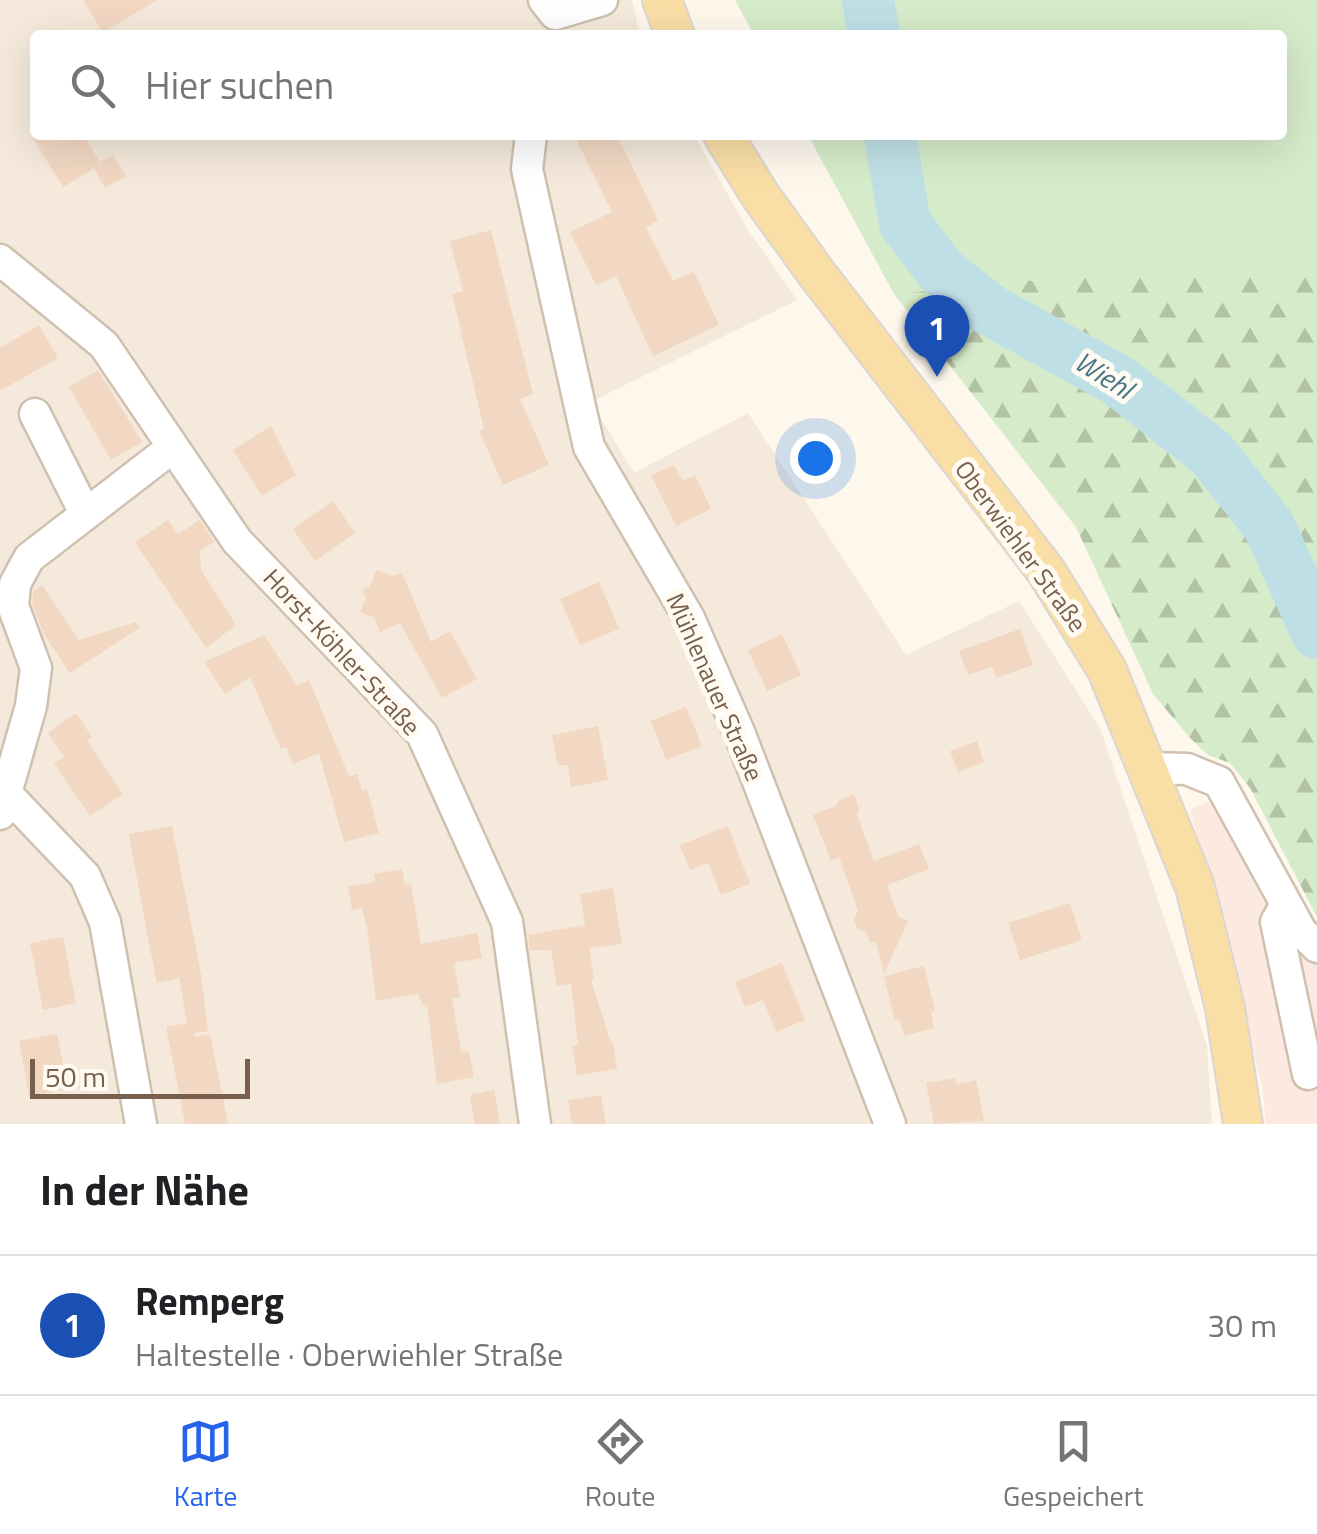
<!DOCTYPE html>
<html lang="de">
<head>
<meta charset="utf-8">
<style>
	:root { --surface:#fff; --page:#f2f2f2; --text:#202124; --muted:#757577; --line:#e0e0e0; --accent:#2563eb }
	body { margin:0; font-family:"Titillium Web",sans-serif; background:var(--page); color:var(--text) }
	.scale { position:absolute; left:30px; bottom:25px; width:220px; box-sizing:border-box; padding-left:10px; border:5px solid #785f4e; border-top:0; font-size:28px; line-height:35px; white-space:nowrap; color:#785f4e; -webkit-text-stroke:8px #fffaf2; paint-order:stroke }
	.you { position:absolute; left:815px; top:458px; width:35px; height:35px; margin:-25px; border:8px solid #fff; border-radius:50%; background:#1a73e8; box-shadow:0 0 0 15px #1a73e833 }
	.badge { display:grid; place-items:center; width:65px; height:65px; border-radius:50%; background:var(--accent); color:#fff; font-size:32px; font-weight:700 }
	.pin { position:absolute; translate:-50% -82px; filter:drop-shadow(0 2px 5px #0008) }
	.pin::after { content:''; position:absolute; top:52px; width:35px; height:30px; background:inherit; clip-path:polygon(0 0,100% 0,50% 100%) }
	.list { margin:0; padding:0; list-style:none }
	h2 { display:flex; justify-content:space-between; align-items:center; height:130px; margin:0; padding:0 40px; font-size:42px }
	h2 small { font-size:32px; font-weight:400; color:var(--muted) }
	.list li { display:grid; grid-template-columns:65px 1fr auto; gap:30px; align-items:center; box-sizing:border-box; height:140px; padding:0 40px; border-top:2px solid var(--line) }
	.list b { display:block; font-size:38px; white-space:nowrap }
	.list p { margin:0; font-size:32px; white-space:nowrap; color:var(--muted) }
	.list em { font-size:32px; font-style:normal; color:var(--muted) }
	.icon { flex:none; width:55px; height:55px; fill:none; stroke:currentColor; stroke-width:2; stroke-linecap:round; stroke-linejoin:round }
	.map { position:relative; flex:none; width:1317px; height:1124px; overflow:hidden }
	.search { position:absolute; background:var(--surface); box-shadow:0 10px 40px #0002; left:30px; right:30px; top:30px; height:110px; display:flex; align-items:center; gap:25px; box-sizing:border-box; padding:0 35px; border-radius:10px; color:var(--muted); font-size:38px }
	.sheet { height:270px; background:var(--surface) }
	nav { display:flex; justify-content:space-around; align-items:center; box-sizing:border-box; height:140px; border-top:2px solid var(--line); background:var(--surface); font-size:28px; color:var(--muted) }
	nav a { display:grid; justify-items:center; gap:5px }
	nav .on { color:var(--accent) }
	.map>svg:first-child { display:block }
</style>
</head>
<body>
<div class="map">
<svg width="1317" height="1124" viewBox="0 0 1317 1124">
	<defs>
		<pattern id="forest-firs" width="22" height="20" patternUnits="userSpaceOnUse" patternTransform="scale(2.5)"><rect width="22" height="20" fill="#d5ebc9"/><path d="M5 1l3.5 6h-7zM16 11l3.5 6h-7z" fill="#b2c2a5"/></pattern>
	</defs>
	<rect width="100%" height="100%" fill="#fdf7ec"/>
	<!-- residential -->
	<path fill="#f4e9da" d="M0,0H632L640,35H35V135H694L748,230L797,300L593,401V406L634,473L748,413L906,655L1019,601L1100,728L1207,1046L1212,1124H0Z"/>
	<!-- commercial -->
	<path fill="#fceae0" d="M1217,798L1317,925V1124H1266L1262,1085L1190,810Z"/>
	<!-- green -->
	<path fill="#d5ebc9" d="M735,0H1298L1317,43V274L1060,278L894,294L808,135H1282V35H754Z"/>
	<!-- forest -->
	<path fill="url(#forest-firs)" d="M1298,0H1317V43Z
		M1317,274V917L1250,788L1230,763L1208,755L1190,738L1153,694L1076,527L894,294L1060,278Z"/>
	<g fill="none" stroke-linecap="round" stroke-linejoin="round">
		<!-- river -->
		<path stroke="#bfdfe7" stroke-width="52" d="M868,0L874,35
			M890,135L905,224L942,272L990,310L1119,381L1212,454L1269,526L1317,633"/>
	</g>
	<!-- building -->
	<path fill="#f2d8c3" d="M83,0H157L103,33Z
		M31,135H83L100,162L113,155L126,176L105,188L94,168L63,187Z
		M574,135H617L658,220L646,228L673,281L694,272L719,325L653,356L616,276L596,285L570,232L612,212Z
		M491,230L533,394L520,399L549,465L503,485L479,431L484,429L452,294L463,291L450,241Z
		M39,325L58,358L0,391V348Z
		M98,370L142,442L111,460L69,387Z
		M271,426L296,475L262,496L233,450Z
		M674,465L683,481L695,475L711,509L676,526L651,475Z
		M333,501L355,533L315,561L293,529Z
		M168,520L178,534L200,520L214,542L200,551L201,570L236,625L206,648L135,542Z
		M376,570L394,576L402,573L431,642L450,631L477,679L442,698L400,623L380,632L374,617L360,612L366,598L362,590L370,587Z
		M599,582L619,629L580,645L560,599Z
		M42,585L79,640L136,622L139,628L70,673L43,633L32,603L33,591Z
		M1020,629L1033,665L996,678L992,667L968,675L959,651Z
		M782,634L801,675L767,691L748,650Z
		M264,635L297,685L309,680L349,776L357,774L362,790L367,789L379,833L344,842L319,753L293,764L286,747L281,749L250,677L225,694L204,662Z
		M686,707L702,746L666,760L651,721Z
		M76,713L92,737L87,741L123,794L90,816L54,763L64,757L48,733Z
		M598,726L608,780L571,787L568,765H558L552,735Z
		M977,741L984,762L958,772L950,751Z
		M854,794L859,809L857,815L874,861L919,844L929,869L887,885L898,916L908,921L884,974L876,941L870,943L866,932L857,929L854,919L858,911L839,857L831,861L813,815L836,806L839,800Z
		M172,826L201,974L208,1031L194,1033L195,1037L210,1034L228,1124H185L166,1027L187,1023L179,978L157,983L146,928L129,834Z
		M728,826L750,884L721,895L708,863L690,870L680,845Z
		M402,869L405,885L411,884L421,944L477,933L482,958L454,963L460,997L452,998L461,1052L469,1051L474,1077L437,1084L427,1005H423L418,994L376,1001L367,928L362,908L352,910L348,886L375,882L374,874Z
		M613,888L622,944L589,948L594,979L591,980L611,1043L613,1042L617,1069L577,1075L572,1046L578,1045L571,984L557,986L551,950H530L528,935L585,925L580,894Z
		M1070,903L1082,940L1020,960L1008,923Z
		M63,937L76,1003L43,1010L30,943Z
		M782,963L805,1020L776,1032L763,1000L745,1007L735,982Z
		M924,966L935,1011L931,1012L934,1028L904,1036L900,1020L895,1021L884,976Z
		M57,1034L68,1089L29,1096L19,1041Z
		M955,1078L956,1084L976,1080L984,1121L934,1124L926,1083Z
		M494,1090L500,1124H475L470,1095Z
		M601,1095L606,1124H572L568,1100Z"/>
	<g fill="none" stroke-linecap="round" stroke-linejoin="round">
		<defs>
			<path id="minor" d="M544,0L555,14L602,0
				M531,135L527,169L589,447L689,618L739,732L890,1124
				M0,260L104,345L237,541L422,734L507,922L535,1124
				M35,414L85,513
				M1149,768L1187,769L1219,782L1301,931L1317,947
				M3,781L7,794L85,876L105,922L141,1124
				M0,814L31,706L36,668L13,606L15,584L29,558L173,447
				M1286,904L1276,922L1308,1074"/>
			<path id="major" d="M662,0L675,35
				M723,135L760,195L817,274L1046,571L1107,670L1195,887L1225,1008L1243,1124"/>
		</defs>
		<!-- minor casing -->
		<use href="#minor" stroke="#cfc0b0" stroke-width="35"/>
		<!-- major casing -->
		<use href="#major" stroke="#dcd5d1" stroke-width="42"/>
		<!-- minor -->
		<use href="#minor" stroke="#fff" stroke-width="30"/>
		<!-- major -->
		<use href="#major" stroke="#f9dea6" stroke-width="38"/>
	</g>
	<g text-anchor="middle" stroke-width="10" stroke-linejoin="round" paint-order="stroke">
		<!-- street labels -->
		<g font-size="25" fill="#785f4e" stroke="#fffaf2">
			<text transform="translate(1021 546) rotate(54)" y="9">Oberwiehler Straße</text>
			<text transform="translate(342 652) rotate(47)" y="9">Horst-Köhler-Straße</text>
			<text transform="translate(715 687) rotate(66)" y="9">Mühlenauer Straße</text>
		</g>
		<!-- water labels -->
		<g font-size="28" font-style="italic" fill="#447684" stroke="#fffaf2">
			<text transform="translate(1104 375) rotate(32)" y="10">Wiehl</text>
		</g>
	</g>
</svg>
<div class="scale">50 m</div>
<div class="you"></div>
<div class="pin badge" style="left:937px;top:377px;background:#1a4fb4">1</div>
<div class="search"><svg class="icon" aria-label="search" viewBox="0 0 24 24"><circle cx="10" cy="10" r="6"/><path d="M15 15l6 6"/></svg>Hier suchen</div>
</div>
<section class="sheet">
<h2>In der Nähe<small></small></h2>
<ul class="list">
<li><span class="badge" style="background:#1a4fb4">1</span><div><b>Remperg</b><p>Haltestelle · Oberwiehler Straße</p></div><em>30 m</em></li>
</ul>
</section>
<nav>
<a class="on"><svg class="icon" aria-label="map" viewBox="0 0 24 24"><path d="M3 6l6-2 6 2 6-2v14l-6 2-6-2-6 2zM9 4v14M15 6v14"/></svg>Karte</a>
<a><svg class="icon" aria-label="directions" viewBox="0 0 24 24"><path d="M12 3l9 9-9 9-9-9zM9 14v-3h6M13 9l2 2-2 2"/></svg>Route</a>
<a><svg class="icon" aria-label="saved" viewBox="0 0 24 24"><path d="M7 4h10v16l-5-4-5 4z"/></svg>Gespeichert</a>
</nav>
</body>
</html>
